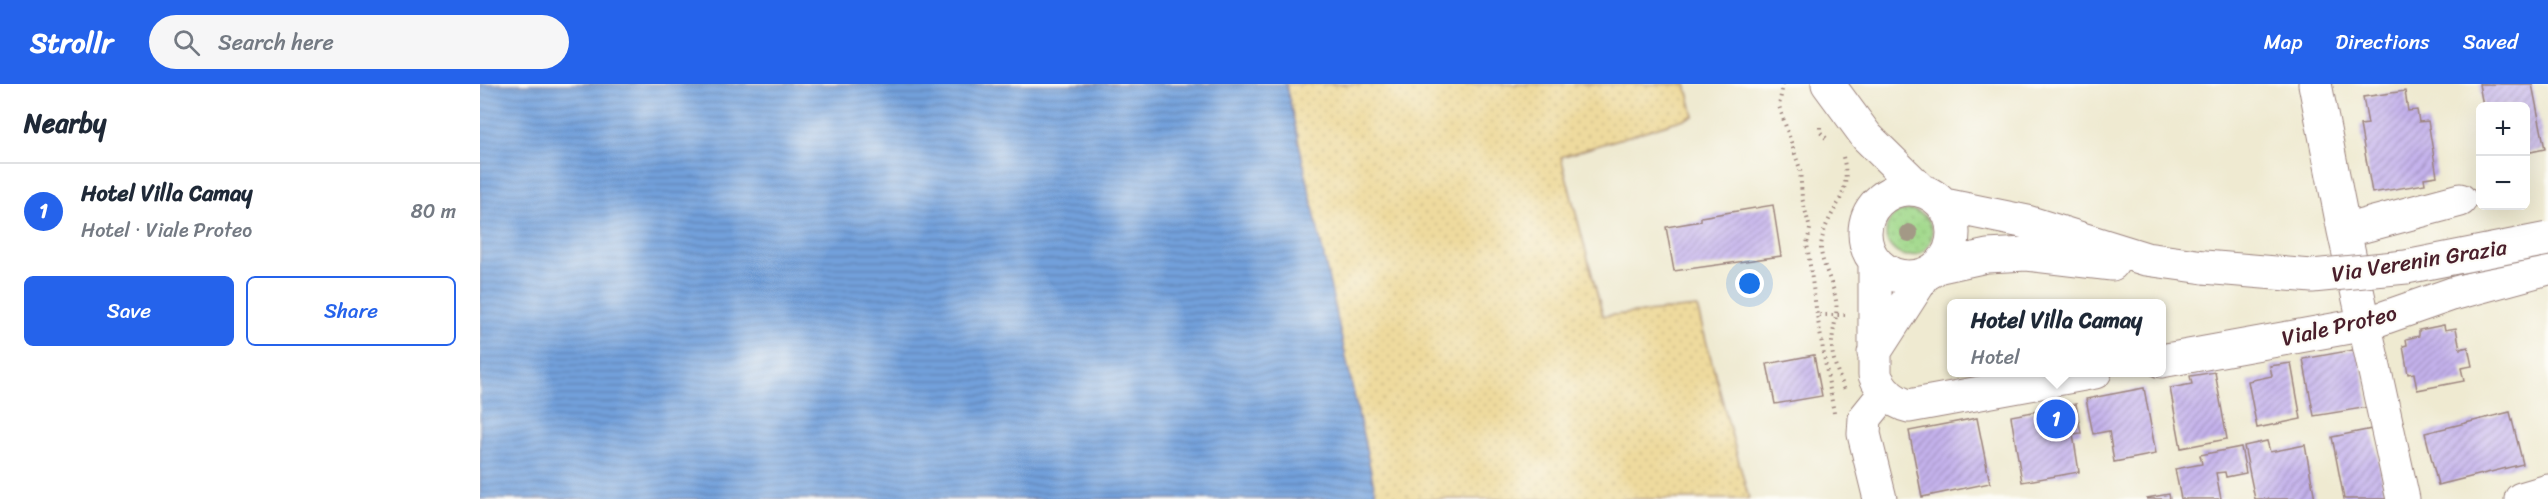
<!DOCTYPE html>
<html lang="en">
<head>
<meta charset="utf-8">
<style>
	:root { --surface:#fff; --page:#f6f6f7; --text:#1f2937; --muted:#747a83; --line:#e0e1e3; --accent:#2563eb }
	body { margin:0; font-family:Sriracha,sans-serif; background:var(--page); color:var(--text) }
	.controls { position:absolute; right:18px; top:18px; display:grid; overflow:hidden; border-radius:9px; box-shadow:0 6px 24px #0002 }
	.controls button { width:54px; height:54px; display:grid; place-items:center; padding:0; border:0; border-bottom:2px solid var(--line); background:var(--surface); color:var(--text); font:30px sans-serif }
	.you { position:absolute; left:1270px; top:200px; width:21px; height:21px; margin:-15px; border:4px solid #fff; border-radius:50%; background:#1a73e8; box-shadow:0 0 0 9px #1a73e833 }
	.badge { display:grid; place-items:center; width:39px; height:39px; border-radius:50%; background:var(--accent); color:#fff; font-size:20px; font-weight:700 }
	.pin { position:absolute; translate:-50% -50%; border:3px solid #fff; box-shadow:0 2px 6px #0006 }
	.popup { position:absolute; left:1467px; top:215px; width:219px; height:78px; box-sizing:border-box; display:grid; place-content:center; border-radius:9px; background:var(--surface); filter:drop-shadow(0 2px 4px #0005); font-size:20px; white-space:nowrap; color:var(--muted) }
	.popup b { font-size:22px; color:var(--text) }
	.popup::after { content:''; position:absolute; left:50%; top:100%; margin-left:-12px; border:12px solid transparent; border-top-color:var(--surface) }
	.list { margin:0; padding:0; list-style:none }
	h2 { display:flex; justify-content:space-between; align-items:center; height:78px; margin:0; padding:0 24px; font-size:26px }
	h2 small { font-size:20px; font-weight:400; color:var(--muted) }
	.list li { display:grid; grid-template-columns:39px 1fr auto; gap:18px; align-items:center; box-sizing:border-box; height:96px; padding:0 24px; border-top:2px solid var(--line) }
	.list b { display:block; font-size:22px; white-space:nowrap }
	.list p { margin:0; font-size:20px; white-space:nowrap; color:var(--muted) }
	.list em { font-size:20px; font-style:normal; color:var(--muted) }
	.actions { display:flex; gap:12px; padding:18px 24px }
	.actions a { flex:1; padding:14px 0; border:2px solid var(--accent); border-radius:9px; text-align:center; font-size:21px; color:var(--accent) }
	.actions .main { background:var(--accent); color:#fff }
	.icon { flex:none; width:33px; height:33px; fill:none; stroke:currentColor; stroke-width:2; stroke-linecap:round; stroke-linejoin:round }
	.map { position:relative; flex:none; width:2068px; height:415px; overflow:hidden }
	header { display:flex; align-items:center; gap:36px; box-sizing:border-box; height:84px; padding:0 30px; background:var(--accent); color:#fff }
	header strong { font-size:28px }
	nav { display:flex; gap:33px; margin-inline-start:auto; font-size:21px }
	.search { width:420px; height:54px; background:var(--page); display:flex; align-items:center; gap:15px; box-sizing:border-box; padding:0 21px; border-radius:33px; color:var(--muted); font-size:22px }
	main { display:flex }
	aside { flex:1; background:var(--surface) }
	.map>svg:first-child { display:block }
</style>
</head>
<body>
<header>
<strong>Strollr</strong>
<div class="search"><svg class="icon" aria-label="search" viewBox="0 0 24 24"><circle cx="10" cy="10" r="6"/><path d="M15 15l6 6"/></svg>Search here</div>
<nav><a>Map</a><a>Directions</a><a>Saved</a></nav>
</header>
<main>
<aside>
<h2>Nearby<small></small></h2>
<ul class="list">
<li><span class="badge">1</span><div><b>Hotel Villa Camay</b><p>Hotel · Viale Proteo</p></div><em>80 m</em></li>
</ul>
<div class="actions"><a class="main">Save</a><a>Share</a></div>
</aside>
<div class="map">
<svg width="2068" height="415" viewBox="0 0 2068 415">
	<defs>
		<pattern id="grass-dots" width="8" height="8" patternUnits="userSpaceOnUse" patternTransform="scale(1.5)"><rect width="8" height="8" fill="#a0d88a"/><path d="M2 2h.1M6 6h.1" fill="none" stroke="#8bb977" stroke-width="1.8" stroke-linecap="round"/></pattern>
		<pattern id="sand-dots" width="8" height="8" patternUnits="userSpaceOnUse" patternTransform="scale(1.5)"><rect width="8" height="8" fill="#eeda9e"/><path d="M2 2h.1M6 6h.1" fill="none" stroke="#cebb88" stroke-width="1.8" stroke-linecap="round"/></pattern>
		<pattern id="water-rules" width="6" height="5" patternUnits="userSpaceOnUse" patternTransform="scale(1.5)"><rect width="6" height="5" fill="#72a0db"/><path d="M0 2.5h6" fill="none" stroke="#6082b2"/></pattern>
		<pattern id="building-hatch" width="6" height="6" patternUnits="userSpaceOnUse" patternTransform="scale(1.5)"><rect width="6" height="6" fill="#c4b2ec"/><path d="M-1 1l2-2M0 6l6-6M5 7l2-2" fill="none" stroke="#a190bf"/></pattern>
	</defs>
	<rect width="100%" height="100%" fill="#fdfcf7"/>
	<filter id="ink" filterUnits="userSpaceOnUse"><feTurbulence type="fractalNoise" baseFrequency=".0167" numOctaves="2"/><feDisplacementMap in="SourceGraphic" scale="12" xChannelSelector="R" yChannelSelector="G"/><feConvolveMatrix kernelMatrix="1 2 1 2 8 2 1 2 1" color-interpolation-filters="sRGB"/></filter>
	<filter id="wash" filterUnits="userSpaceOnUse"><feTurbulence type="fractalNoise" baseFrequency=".008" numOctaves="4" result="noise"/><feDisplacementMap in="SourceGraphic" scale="24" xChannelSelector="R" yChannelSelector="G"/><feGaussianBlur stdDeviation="1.35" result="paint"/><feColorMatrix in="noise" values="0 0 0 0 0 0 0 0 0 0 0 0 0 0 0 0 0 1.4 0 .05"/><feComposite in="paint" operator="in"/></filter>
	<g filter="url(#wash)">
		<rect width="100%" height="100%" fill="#efead1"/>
		<!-- grass -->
		<path fill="url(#grass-dots)" stroke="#757c5a" stroke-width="1.5" d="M1406 149a23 23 0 1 1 46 0a23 23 0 1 1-46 0Z"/>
		<!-- sand -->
		<path fill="url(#sand-dots)" stroke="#9c7c64" stroke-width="1.5" d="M806,0H1206L1214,32L1081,73L1123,232L1217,223L1269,415H897Z"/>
		<!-- water -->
		<path fill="url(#water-rules)" stroke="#5e6083" stroke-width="1.5" d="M0,0H806L897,415H0Z"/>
		<g id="blocks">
			<!-- building -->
			<path fill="url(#building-hatch)" d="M1999,0H2052L2065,65L2046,69V22H2003Z
				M1925,7L1928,27L1937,26L1939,38L1948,37L1957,92L1944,94L1945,100L1892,109L1880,41L1888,40L1883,13Z
				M1293,121L1301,172L1194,187L1186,143L1221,137V133Z
				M1964,241L1965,246L1976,244L1980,265L1988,263L1992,282L1981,284L1984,297L1937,306L1934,289L1928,290L1923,262L1927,261L1926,255L1939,252V246Z
				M1878,265L1889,323L1834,332L1823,275Z
				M1334,271L1342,312L1295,320L1287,280Z
				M1811,279L1821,335L1777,344L1768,297L1792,292L1790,282Z
				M1735,288L1747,355L1701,364L1690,304L1712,300L1710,292Z
				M1664,304L1676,370L1634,378L1629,347L1613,350L1606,315Z
				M1596,320L1601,349L1593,350L1599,388L1542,398L1531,332Z
				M2030,328L2043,380L1958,401L1945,349Z
				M1497,334L1510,399L1442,413L1429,347Z
				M1892,345L1906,415H1864L1852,353Z
				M1787,357L1790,368L1825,361L1835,415H1775L1764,362Z
				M1761,363L1766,389L1746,393L1745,388L1736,389L1741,415H1701L1695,385L1722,380L1720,371Z
				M1689,410L1690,415H1667V414Z"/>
		</g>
	</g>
	<g filter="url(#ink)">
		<use href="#blocks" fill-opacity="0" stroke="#9c847e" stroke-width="1.5"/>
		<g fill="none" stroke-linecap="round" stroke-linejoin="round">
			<defs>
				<path id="minor" d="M1348,0L1387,53L1441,106
					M1835,0L1864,147L1923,415
					M1385 149a44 44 0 1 1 88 0a44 44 0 1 1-88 0Z
					M1464,121L1547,138L1666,175L1724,183
					M1864,147L1980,116
					M1395,177V291C1401,306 1413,318 1429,322L1615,288
					M1457,183L1507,172L1547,170L1632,180
					M1394,269L1445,190
					M1681,277L1886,240L1972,210L2068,184
					M1400,415L1384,350L1385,334L1406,308
					M2041,415L2068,407"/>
			</defs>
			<!-- minor casing -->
			<use href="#minor" stroke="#9c847e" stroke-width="35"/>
			<!-- path -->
			<path stroke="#9c847e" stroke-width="4" stroke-dasharray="1.5 4.5" stroke-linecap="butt" d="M1303,0L1299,22L1320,85L1322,114L1330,145L1327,160L1337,231
				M1340,43V48L1348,56
				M1363,73C1375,117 1343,126 1341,164C1341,180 1354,200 1356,217C1358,231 1353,244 1352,258C1351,274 1359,292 1365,306
				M1354,329L1337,231H1366"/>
			<!-- minor -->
			<use href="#minor" stroke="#fff" stroke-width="33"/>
			<defs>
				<path id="minor-bridge" d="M1724,183L1832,192L1926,183L2068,155"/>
			</defs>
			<!-- minor-bridge casing -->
			<use href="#minor-bridge" stroke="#9c847e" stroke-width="35" stroke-linecap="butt"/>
			<!-- minor-bridge -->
			<use href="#minor-bridge" stroke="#fff" stroke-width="33"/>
		</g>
		<!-- trees -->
		<circle fill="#a39986" cx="1429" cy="149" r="9"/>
	</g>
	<g text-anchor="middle" stroke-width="4.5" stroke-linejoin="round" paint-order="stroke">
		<!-- street labels -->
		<g font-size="22" fill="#4a1f2b" stroke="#fdfcf7">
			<text transform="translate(1939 176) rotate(-9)" y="8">Via Verenin Grazia</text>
			<text transform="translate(1859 241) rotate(-13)" y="8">Viale Proteo</text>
		</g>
	</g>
</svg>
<div class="controls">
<button>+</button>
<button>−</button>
</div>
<div class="you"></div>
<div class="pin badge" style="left:1576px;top:335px">1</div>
<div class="popup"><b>Hotel Villa Camay</b>Hotel</div>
</div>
</main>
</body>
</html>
